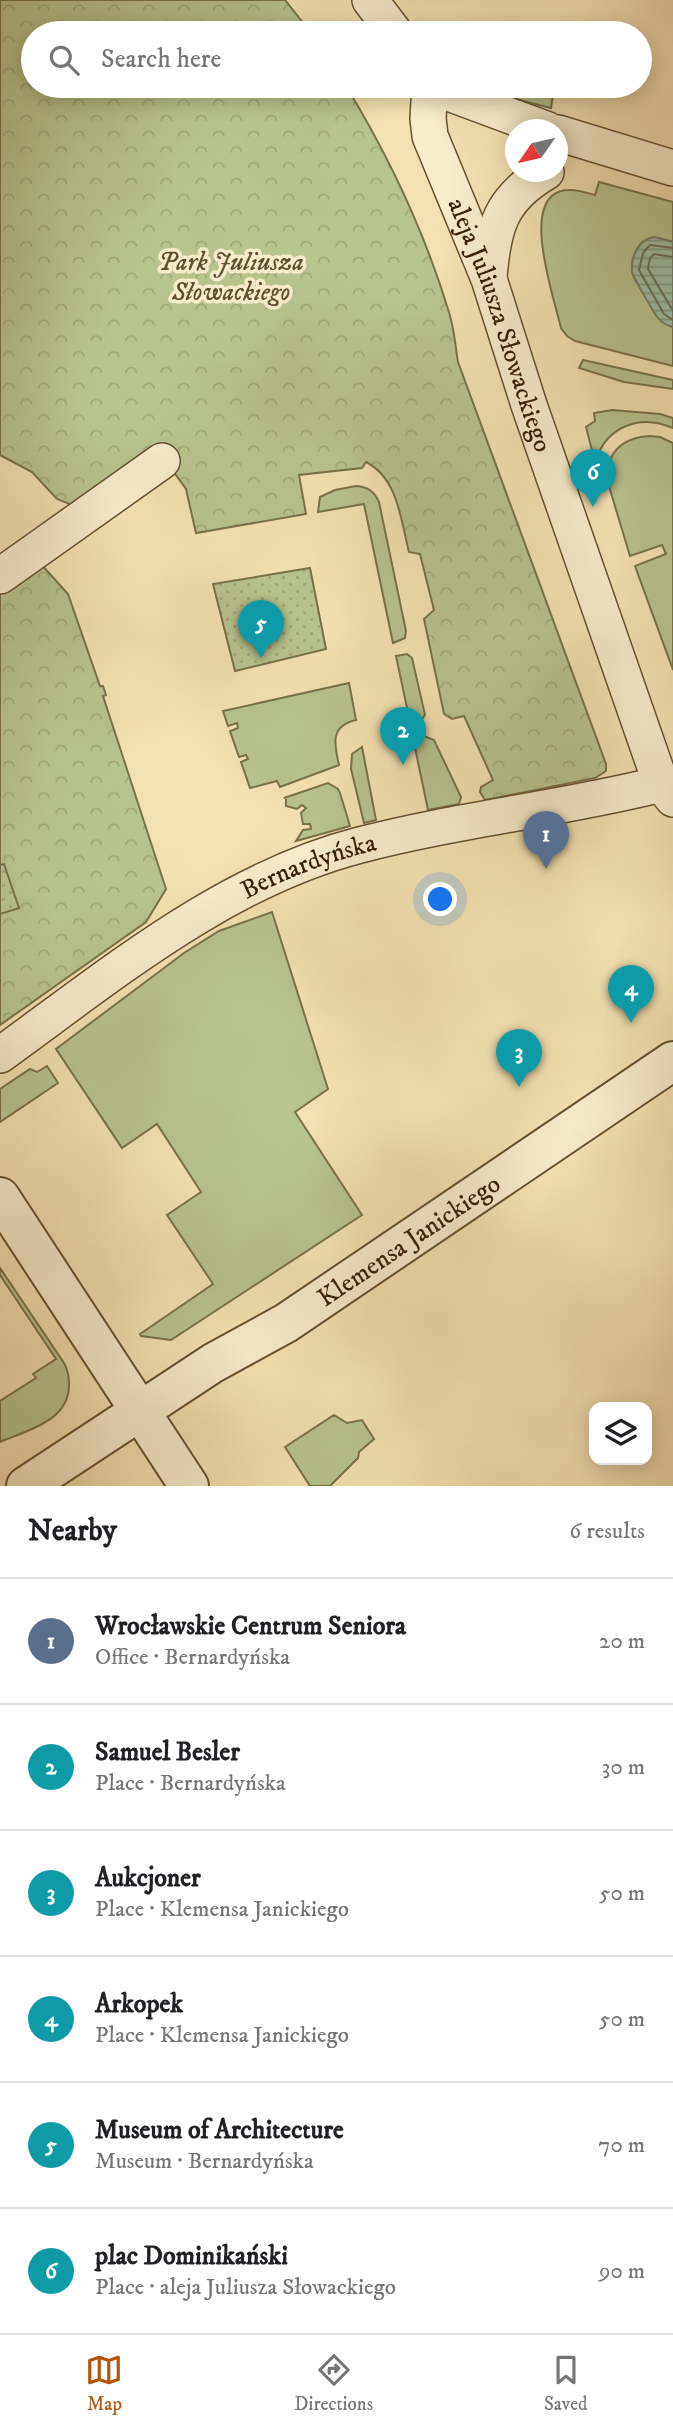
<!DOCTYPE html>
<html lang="en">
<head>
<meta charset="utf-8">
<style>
	:root { --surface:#fff; --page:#f6f6f6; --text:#202124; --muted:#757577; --line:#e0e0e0; --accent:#b45309 }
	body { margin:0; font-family:"IM FELL DW Pica",serif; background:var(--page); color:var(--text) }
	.controls { position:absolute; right:21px; bottom:21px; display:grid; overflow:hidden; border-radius:14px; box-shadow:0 4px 18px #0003 }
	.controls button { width:63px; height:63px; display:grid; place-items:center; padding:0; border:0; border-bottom:2px solid var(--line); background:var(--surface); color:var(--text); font:35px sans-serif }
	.compass { position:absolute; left:505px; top:119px; width:63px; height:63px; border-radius:50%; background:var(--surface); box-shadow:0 4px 18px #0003; rotate:236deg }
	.you { position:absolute; left:441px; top:900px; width:24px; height:24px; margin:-18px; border:5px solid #fff; border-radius:50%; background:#1a73e8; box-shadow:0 0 0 10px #1a73e833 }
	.badge { display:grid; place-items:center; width:46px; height:46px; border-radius:50%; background:var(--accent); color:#fff; font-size:23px; font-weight:700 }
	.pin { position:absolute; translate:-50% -58px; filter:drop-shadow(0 2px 4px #0008) }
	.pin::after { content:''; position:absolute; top:37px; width:24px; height:21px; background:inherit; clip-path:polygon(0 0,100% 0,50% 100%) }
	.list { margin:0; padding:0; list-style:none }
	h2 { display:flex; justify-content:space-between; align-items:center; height:91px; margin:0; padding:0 28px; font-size:30px }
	h2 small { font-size:23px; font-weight:400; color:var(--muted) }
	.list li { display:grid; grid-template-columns:46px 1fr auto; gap:21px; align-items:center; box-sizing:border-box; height:126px; padding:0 28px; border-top:2px solid var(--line) }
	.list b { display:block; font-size:26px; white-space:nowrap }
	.list p { margin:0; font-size:23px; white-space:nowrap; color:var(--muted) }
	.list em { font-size:23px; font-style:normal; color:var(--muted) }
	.icon { flex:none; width:38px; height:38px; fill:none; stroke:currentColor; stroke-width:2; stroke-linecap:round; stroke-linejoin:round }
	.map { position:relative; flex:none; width:673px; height:1486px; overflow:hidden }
	.search { position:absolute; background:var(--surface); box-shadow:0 4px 18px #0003; left:21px; right:21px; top:21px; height:77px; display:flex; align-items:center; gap:18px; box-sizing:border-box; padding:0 24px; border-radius:38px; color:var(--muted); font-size:26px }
	.sheet { height:847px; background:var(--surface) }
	nav { display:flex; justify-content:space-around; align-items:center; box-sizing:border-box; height:98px; border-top:2px solid var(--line); background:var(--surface); font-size:19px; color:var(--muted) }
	nav a { display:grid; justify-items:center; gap:4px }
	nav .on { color:var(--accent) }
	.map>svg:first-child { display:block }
</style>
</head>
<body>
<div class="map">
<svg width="673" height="1486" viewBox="0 0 673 1486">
	<defs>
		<pattern id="park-crowns" width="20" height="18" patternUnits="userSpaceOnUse" patternTransform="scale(1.75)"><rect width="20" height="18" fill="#b8c48e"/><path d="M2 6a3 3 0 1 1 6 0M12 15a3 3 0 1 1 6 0" fill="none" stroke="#9fa879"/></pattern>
		<pattern id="garden-dots" width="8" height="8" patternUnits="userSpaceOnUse" patternTransform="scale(1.75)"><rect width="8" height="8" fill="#b8c48e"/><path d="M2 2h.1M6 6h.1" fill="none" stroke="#9fa879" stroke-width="1.8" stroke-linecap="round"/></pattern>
		<pattern id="water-rules" width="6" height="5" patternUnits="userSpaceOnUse" patternTransform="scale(1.75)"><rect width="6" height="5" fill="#9dbfa7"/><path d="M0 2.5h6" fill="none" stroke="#819b86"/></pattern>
	</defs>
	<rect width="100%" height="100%" fill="#f3e2b1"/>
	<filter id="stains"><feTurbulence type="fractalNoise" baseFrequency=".00286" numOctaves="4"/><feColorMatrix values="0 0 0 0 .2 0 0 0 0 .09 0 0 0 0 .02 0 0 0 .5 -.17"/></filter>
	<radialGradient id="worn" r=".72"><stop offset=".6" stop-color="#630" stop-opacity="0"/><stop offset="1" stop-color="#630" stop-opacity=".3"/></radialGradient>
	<!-- grass -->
	<path fill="#b8c48e" stroke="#78724a" stroke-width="2" d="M497,86H509L553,95L551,108L511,98Z
		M599,182L673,202V242C666,240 658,237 651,238C637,240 629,263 633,275C635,282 641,288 645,294C653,308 656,322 673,327V366L575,341L567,336L561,328C555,300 516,192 568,190C577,189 587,193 595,195Z
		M583,360L673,380V389L624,382L579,368Z
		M612,410L660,414L673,418V428C639,413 606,427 595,462L586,427L595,421L594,413Z
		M650,436L660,437L673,443V670L635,566L666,554L662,545L630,556L605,473V465H608C614,445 631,437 650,436Z
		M356,486C368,487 374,491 379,502L406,631L405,638L393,643L364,504L318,512L320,497L335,490Z
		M407,654L412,658L425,715L422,719L410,722L396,656Z
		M349,683L356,720C330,726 334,744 339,765L280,787L277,781L250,788L241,762L248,759L246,755L239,757L230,731L238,728L237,723L228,726L223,711Z
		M424,736L434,740L461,797L459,804L428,810L413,738Z
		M362,747L376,820L364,823L351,769L352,754Z
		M328,783L338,789L340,793L350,826L296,841L303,830L311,829L310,824H303L301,813L306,808L302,805L297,809L286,806V798H284Z
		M272,912L328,1089L295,1112L362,1215L171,1340L141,1336L140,1334L213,1284L167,1215L201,1192L157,1124L122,1148L56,1049L184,953L219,931Z
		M47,1066L58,1083L0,1122V1089L30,1069L37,1072Z
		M0,1268L64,1363C68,1370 69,1377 69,1385C69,1421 28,1430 0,1442V1401L36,1378L33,1374L56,1359L0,1275Z
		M334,1415L347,1423L362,1420L374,1439L359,1452L358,1458L330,1486H310L285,1447Z"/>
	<!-- park -->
	<path fill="url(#park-crowns)" stroke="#78724a" stroke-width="2" d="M0,0H285L311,33H33V86H346C388,155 424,231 448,309C454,326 455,344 458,362L606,764V771L595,778L485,800L480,792L481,787L493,780L464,716L452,719L444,714L424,619L434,610L420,554L409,552C401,521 398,478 366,462L362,468L299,475L306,514L196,533L186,489L159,452L72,505L57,499L32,472L0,455Z
		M40,563L68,594L100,686H103L106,695L103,696L166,889L146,922L0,1025V591Z"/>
	<!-- garden -->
	<path fill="url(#garden-dots)" stroke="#78724a" stroke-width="2" d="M310,568L326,649L235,671L213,584Z
		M4,864L19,908L0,914V865Z"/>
	<!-- water -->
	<path fill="url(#water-rules)" stroke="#747f66" stroke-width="2" d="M655,237L673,242V327C667,325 663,324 659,319C654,314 632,275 632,271C631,256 639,239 655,237Z"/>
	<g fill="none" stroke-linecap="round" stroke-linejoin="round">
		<!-- shore -->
		<path stroke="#6a6f56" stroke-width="2" d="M673,248L650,245L643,253L639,270L664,314L673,320
			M673,257L654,254L650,258L648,269L673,311"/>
		<defs>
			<g id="minor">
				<path d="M370,0L395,33"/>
				<path id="s1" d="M430,86L428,118L430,136L489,279L529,405L661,784L673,799"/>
				<path d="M430,86L548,130"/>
				<path d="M558,133L673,168"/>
				<path d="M489,276C494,226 500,199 546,172"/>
				<path d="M0,576L162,461"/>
				<path id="s2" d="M0,1055C111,975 224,880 360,845C459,819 562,809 661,784"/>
			</g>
			<g id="tertiary">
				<path d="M0,1197L189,1486"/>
				<path id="s3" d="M26,1486L213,1363L286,1323L673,1061"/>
			</g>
		</defs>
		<!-- minor casing -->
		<use href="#minor" stroke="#665030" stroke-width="38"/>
		<!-- tertiary casing -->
		<use href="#tertiary" stroke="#665030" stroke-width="42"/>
		<!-- minor -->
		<use href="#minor" stroke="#f7eccc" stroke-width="35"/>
		<!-- tertiary -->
		<use href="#tertiary" stroke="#f7eccc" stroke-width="38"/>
	</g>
	<g text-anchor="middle" stroke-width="7" stroke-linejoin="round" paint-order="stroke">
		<!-- park labels -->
		<g font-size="26" font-style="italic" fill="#5e512e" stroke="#f7eccc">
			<text x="231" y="270">Park Juliusza<tspan x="231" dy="30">Słowackiego</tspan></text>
		</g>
		<!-- street labels -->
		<g font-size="26" fill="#371f05" stroke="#f7eccc">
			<text dy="9" stroke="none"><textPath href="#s1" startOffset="252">aleja Juliusza Słowackiego</textPath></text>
			<text dy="9" stroke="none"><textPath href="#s2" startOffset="364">Bernardyńska</textPath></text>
			<text dy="9" stroke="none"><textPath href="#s3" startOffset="455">Klemensa Janickiego</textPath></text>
		</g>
	</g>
	<rect width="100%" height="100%" filter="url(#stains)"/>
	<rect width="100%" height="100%" fill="url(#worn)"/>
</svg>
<div class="controls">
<button><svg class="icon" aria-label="layers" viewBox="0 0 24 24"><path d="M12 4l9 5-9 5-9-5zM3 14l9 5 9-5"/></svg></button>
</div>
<svg class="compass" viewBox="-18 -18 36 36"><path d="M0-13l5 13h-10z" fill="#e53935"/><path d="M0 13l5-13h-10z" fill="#757577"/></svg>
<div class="you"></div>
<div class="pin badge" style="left:546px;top:869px;background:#5c6f8a">1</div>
<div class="pin badge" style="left:403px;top:765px;background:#0f9aa8">2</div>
<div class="pin badge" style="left:519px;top:1087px;background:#0f9aa8">3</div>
<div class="pin badge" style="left:631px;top:1023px;background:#0f9aa8">4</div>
<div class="pin badge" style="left:261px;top:658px;background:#0f9aa8">5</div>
<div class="pin badge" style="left:593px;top:507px;background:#0f9aa8">6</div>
<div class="search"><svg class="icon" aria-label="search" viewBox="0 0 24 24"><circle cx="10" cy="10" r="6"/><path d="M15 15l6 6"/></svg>Search here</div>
</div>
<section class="sheet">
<h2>Nearby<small>6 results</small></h2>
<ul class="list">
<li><span class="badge" style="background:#5c6f8a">1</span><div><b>Wrocławskie Centrum Seniora</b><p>Office · Bernardyńska</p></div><em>20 m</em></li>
<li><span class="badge" style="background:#0f9aa8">2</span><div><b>Samuel Besler</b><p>Place · Bernardyńska</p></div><em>30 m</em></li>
<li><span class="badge" style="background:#0f9aa8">3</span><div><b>Aukcjoner</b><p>Place · Klemensa Janickiego</p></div><em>50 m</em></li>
<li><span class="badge" style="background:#0f9aa8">4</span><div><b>Arkopek</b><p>Place · Klemensa Janickiego</p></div><em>50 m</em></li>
<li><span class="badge" style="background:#0f9aa8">5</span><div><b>Museum of Architecture</b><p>Museum · Bernardyńska</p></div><em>70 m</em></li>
<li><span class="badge" style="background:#0f9aa8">6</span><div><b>plac Dominikański</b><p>Place · aleja Juliusza Słowackiego</p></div><em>90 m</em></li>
</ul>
</section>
<nav>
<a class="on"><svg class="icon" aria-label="map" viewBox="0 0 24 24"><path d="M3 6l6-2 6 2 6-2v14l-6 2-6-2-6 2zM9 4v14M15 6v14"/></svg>Map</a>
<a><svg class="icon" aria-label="directions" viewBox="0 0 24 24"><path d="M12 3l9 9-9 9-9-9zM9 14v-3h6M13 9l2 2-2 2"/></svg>Directions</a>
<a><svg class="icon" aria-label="saved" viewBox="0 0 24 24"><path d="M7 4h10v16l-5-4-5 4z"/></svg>Saved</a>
</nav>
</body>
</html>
